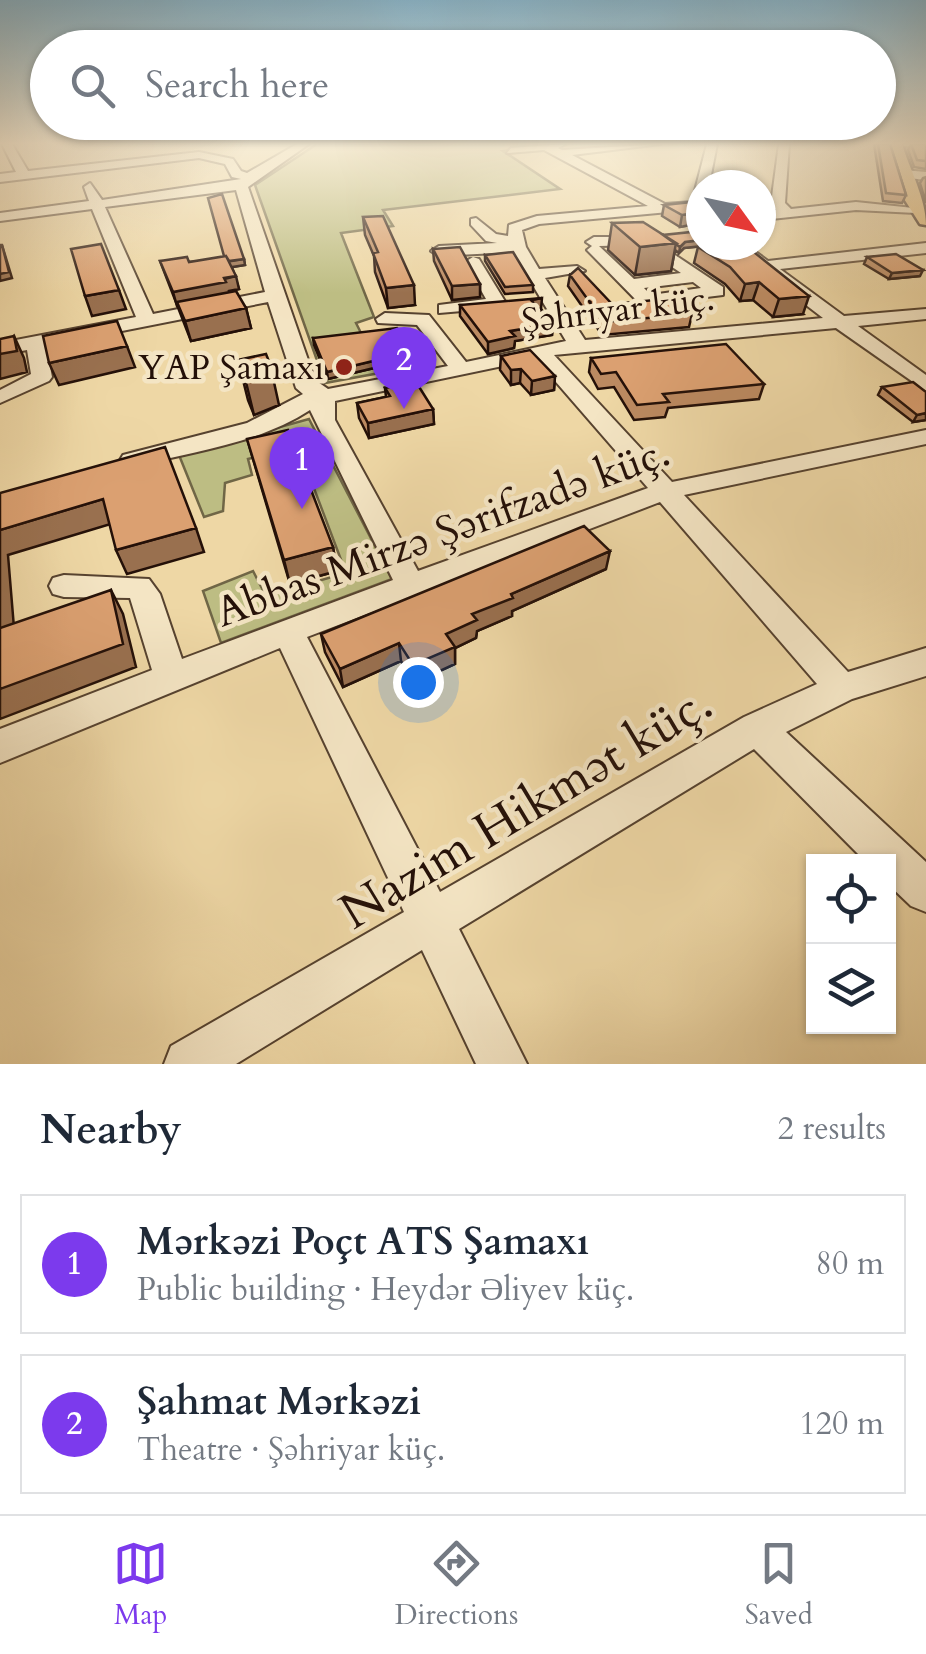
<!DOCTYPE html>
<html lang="en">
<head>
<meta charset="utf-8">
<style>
	:root { --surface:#fff; --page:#f6f6f7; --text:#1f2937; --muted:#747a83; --line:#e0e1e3; --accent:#7c3aed }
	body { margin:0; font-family:Cardo,serif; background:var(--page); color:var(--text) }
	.controls { position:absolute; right:30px; bottom:30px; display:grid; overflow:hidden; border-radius:0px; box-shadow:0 2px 8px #0004 }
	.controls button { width:90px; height:90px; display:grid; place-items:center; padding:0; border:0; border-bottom:2px solid var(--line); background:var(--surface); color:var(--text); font:50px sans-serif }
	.compass { position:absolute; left:686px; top:170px; width:90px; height:90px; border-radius:50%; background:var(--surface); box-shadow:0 2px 8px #0004; rotate:123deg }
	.you { position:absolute; left:418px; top:682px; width:35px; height:35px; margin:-25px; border:8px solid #fff; border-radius:50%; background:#1a73e8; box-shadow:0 0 0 15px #1a73e833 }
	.badge { display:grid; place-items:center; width:65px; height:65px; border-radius:50%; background:var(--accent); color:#fff; font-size:32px; font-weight:700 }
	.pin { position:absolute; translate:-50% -82px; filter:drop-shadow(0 2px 5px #0008) }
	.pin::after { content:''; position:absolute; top:52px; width:35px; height:30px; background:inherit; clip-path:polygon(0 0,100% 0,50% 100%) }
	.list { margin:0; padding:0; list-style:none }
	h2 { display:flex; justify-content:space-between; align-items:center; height:130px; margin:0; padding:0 40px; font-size:42px }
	h2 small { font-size:32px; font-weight:400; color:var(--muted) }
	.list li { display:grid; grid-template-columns:65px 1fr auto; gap:30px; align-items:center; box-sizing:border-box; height:140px; margin:0 20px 20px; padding:0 20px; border:2px solid var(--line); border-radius:0px }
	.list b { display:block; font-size:38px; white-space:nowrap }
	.list p { margin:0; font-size:32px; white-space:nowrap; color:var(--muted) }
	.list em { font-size:32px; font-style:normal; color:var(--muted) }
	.icon { flex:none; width:55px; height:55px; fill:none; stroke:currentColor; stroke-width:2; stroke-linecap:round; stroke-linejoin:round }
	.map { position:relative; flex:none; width:926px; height:1064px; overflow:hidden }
	.search { position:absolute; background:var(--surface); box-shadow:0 2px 8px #0004; left:30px; right:30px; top:30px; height:110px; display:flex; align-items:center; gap:25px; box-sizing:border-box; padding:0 35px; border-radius:55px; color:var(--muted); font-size:38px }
	.sheet { height:450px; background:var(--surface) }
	nav { display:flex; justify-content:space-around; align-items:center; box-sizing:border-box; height:140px; border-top:2px solid var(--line); background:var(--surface); font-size:28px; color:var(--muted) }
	nav a { display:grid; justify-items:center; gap:5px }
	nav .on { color:var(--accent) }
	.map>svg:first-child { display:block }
</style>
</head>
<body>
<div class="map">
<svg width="926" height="1064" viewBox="0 0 926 1064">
	<rect width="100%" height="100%" fill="#eed7a5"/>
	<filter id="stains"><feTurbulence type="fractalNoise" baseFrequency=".002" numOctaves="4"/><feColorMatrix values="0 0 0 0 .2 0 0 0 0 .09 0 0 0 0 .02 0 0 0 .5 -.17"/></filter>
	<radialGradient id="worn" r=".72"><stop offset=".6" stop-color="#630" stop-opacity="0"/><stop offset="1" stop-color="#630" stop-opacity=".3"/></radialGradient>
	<!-- green -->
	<path fill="#bdbd83" stroke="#706646" stroke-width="2.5" d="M317,144H532L538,146L503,151L560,189L383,210L393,226L341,233L374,317L356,323L361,333L406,330L423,365L325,383L255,185Z
		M309,419L392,579L221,643L203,591L253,571L266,596L346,573L298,446L248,459L252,475L225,483L223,511L204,517L179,455Z"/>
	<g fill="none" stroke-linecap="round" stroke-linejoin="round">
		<defs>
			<path id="minor" d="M2,144H12L28,171L199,152L233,159L241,171L247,173L297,144H309L248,187L315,380L328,389L448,366L417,325L378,323L376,319L385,313L429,315L466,362L566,341L513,252L439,256L431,251L439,246L497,243L486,241L471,225V219L476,218L496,234L508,236L509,225L537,216L648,206L544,150L507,153L511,148L566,144L558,148L562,150L661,144L572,155L665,204L692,202L707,144H717L709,185H701V209L539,224L522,230L526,247L539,269L577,266L585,271L545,278L585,340L823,318L728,245H746L768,261L926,243V253L780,269L844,316L926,309V319L858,326L926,375V391L836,328L554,355L672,482L926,430V444L684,495L848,672L926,648V676L852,699L786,732L926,862V912L911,906L888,884V862H866L754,749L459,929L527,1064H476L422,950L236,1064H164L171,1046L404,912L280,648L0,763V729L152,670L130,598L64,597L53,594L49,586L53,578L64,575L149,579L160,594L182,659L393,580L310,410C258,444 191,452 132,467L120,460L123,455L247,423L303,394L296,388L268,302L46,346L52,377L49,381L0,403V390L31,374L27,350L0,355V343L136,317L92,209L0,221V213L89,201L84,187L90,183L102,200L241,179L232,177L225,164L199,158L0,182V174L16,172ZM236,190L265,292L153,314L105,207ZM536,359L648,488L418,571L335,420V401ZM660,502L817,684L744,717L440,892L307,637Z
				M779,144H789L785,203L791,209L856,202L923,209L916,213L856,210L761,220V212L776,210L771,204Z
				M890,144H926V149Z
				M904,170L926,172V180L900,177Z
				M648,237L723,287V295L641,305L587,250L592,246L586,242L594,237ZM640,245L681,273L634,279L599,246ZM693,282L701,288L651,295L644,288Z
				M473,257L479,259L506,303L497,308L439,313V305L486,299L465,262Z"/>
			<path id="major" d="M888,144H902C910,170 926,199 926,225L920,224L901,194Z"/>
		</defs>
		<!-- minor casing -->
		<use href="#minor" stroke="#56422f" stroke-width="4"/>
		<!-- major casing -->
		<use href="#major" stroke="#241008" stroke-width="5"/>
		<!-- minor -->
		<use href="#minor" fill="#f4e5c4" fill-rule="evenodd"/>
		<!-- major -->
		<use href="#major" fill="#e7bc72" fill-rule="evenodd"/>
	</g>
	<!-- wall -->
	<path fill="#bc8a61" stroke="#241008" stroke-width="2.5" d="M874,144H890L906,195L902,203L883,201Z
		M911,144H926V169L914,167L908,150Z
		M926,177V203L920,183L923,178Z
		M701,201V223L680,227L662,216L664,205Z
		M363,217L415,305L388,308L375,272L374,256L365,235Z
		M612,223L663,235L713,245L684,248L679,253L675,250L671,271L635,275L608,250Z
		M716,245L803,314L773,317L753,300L740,301L725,284L694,263L698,247Z
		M433,249L480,284V297L452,300L434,261Z
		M485,255L533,285V292L505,294L485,261Z
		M867,257L920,276L889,279L864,264Z
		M244,259L245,265L232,267L239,289L229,291L246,308L251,328L191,341L160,261L189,262Z
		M570,275L612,304L692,314L689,327L602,335L568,286Z
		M460,305L541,309L553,324L552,335L515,341L514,348L488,354L460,316Z
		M313,338L411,352L412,359L328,379L314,345Z
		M501,356L555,376L554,390L531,395L520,383L511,385L500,370Z
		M591,358L764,384L759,399L668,408L665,417L634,420L614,387L598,389L589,372Z
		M238,360L279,405L254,415L248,400Z
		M882,387L926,392V420L913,422L878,395Z
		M385,388L433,409L434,424L369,438L359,418L357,403L386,397Z
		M247,439L333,547L337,571L290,584Z
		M606,569L512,611V616L477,631L476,638L455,648V664L414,683L401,661L343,687L325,652L321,634Z"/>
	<!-- shaded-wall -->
	<path fill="#99704f" stroke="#241008" stroke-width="2.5" d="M701,212V223L680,227L682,215Z
		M701,240V245H713L684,248L679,253L680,247L685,242Z
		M676,243L671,271L635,275L640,247Z
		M2,245L12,278L0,281V274Z
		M244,259L245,265L226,268L225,262Z
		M923,270L920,276L889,279L892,273Z
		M236,276L239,289L229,291L230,295L177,306L173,292Z
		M759,282L753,300L740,301L745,284Z
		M480,284V297L452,300V286Z
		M414,285L415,305L388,308L386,288Z
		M119,290L126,309L92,316L85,296Z
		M809,296L803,314L773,317L779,299Z
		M542,298L541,309L530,311L531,300Z
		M246,308L251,328L191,341L185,321Z
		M553,324L552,335L515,341L514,348L488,354V342L510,331Z
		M14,336L24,358L27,372L0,379V354Z
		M127,346L135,367L59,385L49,363Z
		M411,352L412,359L328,379L327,372Z
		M270,364L279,405L254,415L244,374Z
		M521,369L520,383L511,385V370Z
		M555,376L554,390L531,395L532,381Z
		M433,409L434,424L369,438L368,423Z
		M926,413V420L913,422L917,415Z
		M103,499L114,523L8,555L16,652L0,630V530Z
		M196,528L204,552L127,574L116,550Z
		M333,547L337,571L290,584L284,560Z
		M610,551L606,569L512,611V616L477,631L476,638L455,648V664L414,683L413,665L446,634L472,614L511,594Z
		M111,590L123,614L136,667L0,719V689Z
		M399,643L401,661L343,687L340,669Z"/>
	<!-- building -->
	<path fill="#dba071" stroke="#241008" stroke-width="2.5" d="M878,144H890L906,195L886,193Z
		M911,144H926V161L917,160Z
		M222,194L244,259L229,261L226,256H224L208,198Z
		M701,201V212L682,215L664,205Z
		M383,216L414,285L386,288L373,253L378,252L363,217Z
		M643,222L676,243L640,247L612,223Z
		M701,231V240L685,242L680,247L663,235Z
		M101,244L119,290L85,296L71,249Z
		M0,245H2L9,272L0,274Z
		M716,245H745L809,296L779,299L759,282L745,284L730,267L698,247Z
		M460,247L480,284L452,286L433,249Z
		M513,252L533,285L505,287L485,255Z
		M896,254L923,270L892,273L867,257Z
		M226,256L236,276L224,278L226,282L173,292L160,261L187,257L189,262Z
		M578,268L612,304L677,298L692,314L604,322L570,275Z
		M236,291L246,308L185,321L177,302Z
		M542,298L531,300L553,324L510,331L515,336L488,342L460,305Z
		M117,321L127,346L49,363L43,336Z
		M397,328L411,352L327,372L313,338Z
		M14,336L17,351L0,354V339Z
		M726,344L764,384L663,394L669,402L637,405L616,372L601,374L591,358Z
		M530,350L555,376L532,381L521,369L511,370L501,356Z
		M266,354L270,364L244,374L238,360Z
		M416,382L433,409L368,423L357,403L390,396L385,388Z
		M913,382L926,392V413L917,415L882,387Z
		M288,430L333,547L284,560L247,439Z
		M165,447L196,528L116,550L103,499L0,530V493Z
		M584,526L610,551L511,594L513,598L472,614L477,620L446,634L455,647L413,665L399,643L340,669L321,634Z
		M111,590L123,644L0,689V628Z"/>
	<!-- sky -->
	<linearGradient id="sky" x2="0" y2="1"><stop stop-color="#88b6cd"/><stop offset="0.49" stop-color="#f7edd6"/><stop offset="1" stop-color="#f7edd6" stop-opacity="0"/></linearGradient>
	<rect width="926" height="293" fill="url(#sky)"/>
	<!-- markers -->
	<circle fill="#8f2418" stroke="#f4e5c4" stroke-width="4" cx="344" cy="367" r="10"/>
	<g text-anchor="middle" stroke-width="9" stroke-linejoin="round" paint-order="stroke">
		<!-- far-street labels -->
		<g font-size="35" fill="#241008" stroke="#f4e5c4">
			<text transform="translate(618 309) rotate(-7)" y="12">Şəhriyar küç.</text>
		</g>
		<!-- far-poi labels -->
		<g font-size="35" fill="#241008" stroke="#f4e5c4" text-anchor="end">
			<text x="324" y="379">YAP Şamaxı</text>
		</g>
		<!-- street labels -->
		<g font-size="42" fill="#241008" stroke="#f4e5c4">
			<text transform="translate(442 531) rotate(-20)" y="15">Abbas Mirzə Şərifzadə küç.</text>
		</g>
		<!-- near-street labels -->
		<g font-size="50" fill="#241008" stroke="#f4e5c4">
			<text transform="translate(525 806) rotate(-31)" y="18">Nazim Hikmət küç.</text>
		</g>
	</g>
	<rect width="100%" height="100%" filter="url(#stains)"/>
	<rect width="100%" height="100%" fill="url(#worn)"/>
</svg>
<div class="controls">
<button><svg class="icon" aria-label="locate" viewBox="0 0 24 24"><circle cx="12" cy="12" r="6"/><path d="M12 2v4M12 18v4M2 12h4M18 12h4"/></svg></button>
<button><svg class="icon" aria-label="layers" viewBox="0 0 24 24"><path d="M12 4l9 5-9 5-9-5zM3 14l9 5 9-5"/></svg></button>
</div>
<svg class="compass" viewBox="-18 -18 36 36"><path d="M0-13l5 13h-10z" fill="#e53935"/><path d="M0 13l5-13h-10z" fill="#747a83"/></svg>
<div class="you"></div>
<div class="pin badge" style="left:302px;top:509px">1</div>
<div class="pin badge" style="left:404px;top:409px">2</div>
<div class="search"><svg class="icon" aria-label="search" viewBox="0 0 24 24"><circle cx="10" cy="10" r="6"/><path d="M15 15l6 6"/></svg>Search here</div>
</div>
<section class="sheet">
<h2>Nearby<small>2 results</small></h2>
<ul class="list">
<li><span class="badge">1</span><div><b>Mərkəzi Poçt ATS Şamaxı</b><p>Public building · Heydər Əliyev küç.</p></div><em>80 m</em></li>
<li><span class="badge">2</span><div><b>Şahmat Mərkəzi</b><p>Theatre · Şəhriyar küç.</p></div><em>120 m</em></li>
</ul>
</section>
<nav>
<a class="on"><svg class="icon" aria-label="map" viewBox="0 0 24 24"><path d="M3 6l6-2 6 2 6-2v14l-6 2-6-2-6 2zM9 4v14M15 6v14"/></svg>Map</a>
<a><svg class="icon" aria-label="directions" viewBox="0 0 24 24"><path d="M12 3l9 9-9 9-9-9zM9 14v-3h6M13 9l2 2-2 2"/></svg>Directions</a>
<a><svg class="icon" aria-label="saved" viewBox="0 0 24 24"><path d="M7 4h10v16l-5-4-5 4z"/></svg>Saved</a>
</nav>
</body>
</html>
